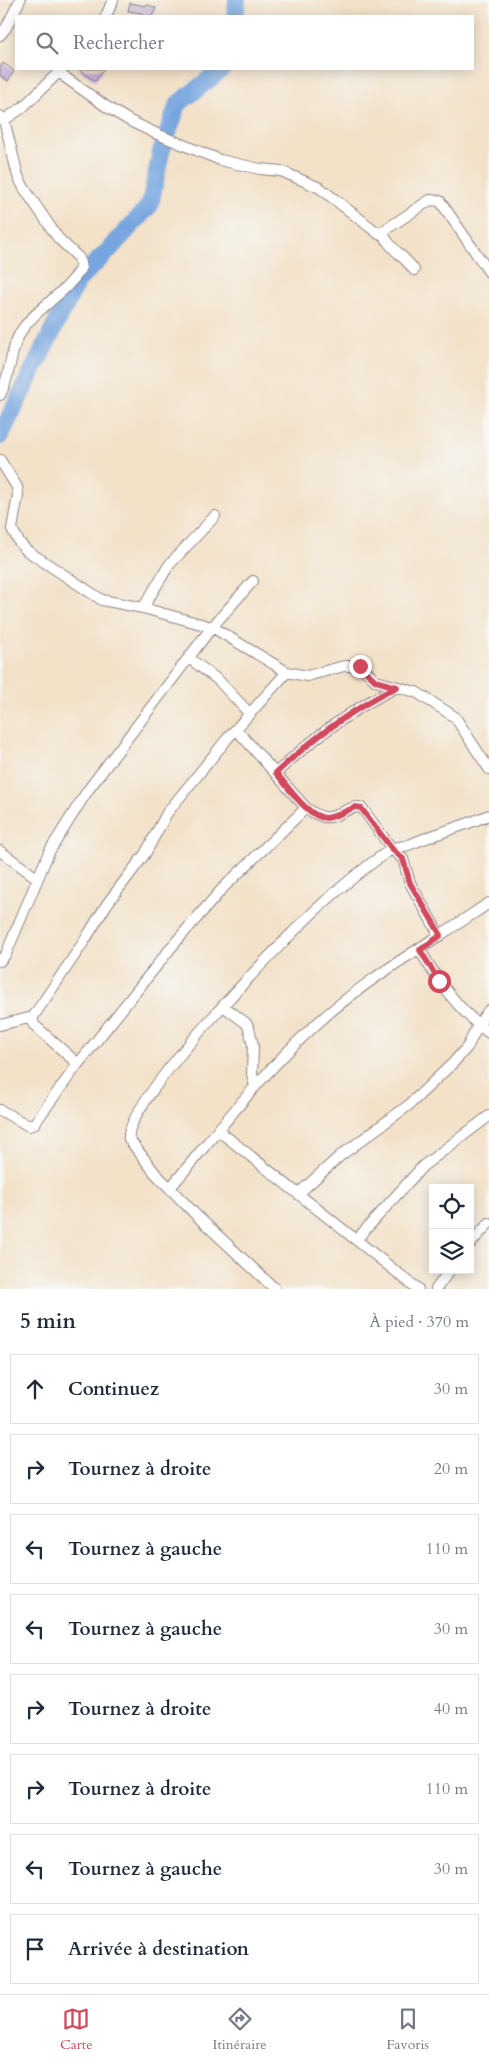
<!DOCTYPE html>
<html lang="fr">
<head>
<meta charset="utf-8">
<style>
	:root { --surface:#fff; --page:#f2f2f3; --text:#1f2937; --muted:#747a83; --line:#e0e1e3; --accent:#d1495b }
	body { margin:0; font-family:Cardo,serif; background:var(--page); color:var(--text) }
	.controls { position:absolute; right:15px; bottom:15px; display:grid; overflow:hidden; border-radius:0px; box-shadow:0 2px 12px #0003 }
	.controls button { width:45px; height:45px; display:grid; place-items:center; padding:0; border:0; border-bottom:1px solid var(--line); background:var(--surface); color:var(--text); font:25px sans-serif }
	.stop { position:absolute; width:15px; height:15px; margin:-11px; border:4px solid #d1495b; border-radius:50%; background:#fff }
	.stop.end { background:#d1495b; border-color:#fff; box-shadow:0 1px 5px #0008 }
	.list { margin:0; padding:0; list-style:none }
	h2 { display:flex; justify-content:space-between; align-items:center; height:65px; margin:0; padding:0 20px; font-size:21px }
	h2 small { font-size:16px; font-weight:400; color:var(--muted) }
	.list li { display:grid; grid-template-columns:32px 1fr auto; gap:15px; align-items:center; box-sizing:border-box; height:70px; margin:0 10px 10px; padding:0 10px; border:1px solid var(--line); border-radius:0px }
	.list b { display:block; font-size:19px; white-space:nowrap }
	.list em { font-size:16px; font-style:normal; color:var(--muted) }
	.icon { flex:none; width:28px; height:28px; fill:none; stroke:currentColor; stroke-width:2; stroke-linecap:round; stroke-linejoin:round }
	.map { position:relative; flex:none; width:489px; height:1289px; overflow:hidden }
	.search { position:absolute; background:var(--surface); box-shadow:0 2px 12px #0003; left:15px; right:15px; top:15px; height:55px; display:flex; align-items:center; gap:12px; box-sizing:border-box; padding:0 18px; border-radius:0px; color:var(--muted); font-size:19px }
	.sheet { height:705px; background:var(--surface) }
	nav { display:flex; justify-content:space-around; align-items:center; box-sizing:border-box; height:70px; border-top:1px solid var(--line); background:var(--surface); font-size:14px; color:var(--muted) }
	nav a { display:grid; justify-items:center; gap:2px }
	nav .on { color:var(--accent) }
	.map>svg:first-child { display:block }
</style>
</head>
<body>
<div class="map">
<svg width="489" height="1289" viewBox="0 0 489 1289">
	<rect width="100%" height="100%" fill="#f6f6f2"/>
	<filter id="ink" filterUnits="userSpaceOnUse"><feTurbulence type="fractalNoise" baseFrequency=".02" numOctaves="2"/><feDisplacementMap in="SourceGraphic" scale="10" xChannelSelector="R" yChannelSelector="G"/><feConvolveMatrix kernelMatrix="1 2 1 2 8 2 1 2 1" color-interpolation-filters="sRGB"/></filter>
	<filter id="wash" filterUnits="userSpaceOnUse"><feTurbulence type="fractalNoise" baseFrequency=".0096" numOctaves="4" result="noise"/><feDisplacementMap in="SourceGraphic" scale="20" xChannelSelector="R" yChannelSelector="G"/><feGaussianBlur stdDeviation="1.12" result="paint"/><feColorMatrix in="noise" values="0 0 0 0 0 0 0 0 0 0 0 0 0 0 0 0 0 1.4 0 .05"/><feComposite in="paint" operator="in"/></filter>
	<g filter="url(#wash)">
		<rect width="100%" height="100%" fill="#f3e1c8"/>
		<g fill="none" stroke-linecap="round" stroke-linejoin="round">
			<!-- river -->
			<path stroke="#76a5df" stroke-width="18" d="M235,16L237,0
				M0,436L78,280L108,251L150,205L161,152L178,104L222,69"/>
		</g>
		<g id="blocks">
			<!-- building -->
			<path fill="#c0a9d6" d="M130,3L146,6V4L156,8L152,16H141L142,13L128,11Z
				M3,63L14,71L8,81L0,75V68Z
				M78,69H104L95,81Z"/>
		</g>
	</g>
	<g filter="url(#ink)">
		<use href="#blocks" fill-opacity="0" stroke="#8a8282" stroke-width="1"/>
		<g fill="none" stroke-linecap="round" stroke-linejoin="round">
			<defs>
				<path id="street" d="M106,16L113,0
					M0,35L6,28L20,0
					M60,71L66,78L107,107L130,121L157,134L220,160L260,169L281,171L320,188L379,234L430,200L440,201L489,272
					M0,116L4,120L18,176L24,188L58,238L79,258L81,269C67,292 41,305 24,327C9,347 12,374 0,395
					M4,120L22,108L62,69
					M383,233C389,249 405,256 414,270
					M0,460L17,487L18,495L12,529L19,542L26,550L102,600L143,608L212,627L287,672L307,676L344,666H357L364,669L376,681L416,692L455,717L489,769
					M143,608L169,565L215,516
					M189,658L218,680L250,714
					M236,729L306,808C312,812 317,816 324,817C337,820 350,803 362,808L392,849L403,859L410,883L440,936
					M276,773C313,738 352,709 397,687
					M0,851L37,878
					M420,950C438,982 459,1011 489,1033
					M0,961L6,954L49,852L88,790L212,627L253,581
					M223,1006L246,1023L249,1028L253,1045L252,1074L255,1087
					M0,1025L33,1017
					M78,1064L33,1024V1017L83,943L107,904L145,854L167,813L227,739L287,672
					M0,1110L29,1126L34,1124L78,1064L174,944L223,888L306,808
					M219,1131L418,1289
					M170,1188C215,1135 258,1078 309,1031C362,980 429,944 489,903
					M298,1194L340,1156L409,1105L453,1063L468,1046L478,1025L489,1010
					M357,1239L423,1166L489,1116
					M470,1244L489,1223
					M275,1289L197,1216L155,1173L129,1139C122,1104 288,935 319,907C341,887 365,867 390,850C396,846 405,847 411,844C437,833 464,826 489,815
					M436,1289L450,1270"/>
			</defs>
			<!-- street casing -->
			<use href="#street" stroke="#8a8282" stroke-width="12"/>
			<!-- street -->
			<use href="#street" stroke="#fff" stroke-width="10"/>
		</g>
	</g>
	<g fill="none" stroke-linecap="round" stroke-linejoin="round" filter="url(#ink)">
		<!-- route -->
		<path stroke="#d1495b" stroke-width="6" d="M360,666L376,681L397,687C352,709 313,738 276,773C287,785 308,818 326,818C335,817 347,810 356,807L361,808L392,849L403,859L410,883L439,932L440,936L420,950L439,981"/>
	</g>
</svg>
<div class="controls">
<button><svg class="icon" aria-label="locate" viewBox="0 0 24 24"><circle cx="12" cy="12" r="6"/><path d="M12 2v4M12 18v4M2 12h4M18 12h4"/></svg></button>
<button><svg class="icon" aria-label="layers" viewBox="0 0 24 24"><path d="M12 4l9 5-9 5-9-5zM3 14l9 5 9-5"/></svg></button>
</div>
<div class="stop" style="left:439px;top:981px"></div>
<div class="stop end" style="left:360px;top:666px"></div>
<div class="search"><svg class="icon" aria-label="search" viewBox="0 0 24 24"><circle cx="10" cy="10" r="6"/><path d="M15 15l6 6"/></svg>Rechercher</div>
</div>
<section class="sheet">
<h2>5 min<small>À pied · 370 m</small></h2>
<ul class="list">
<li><svg class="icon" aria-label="ahead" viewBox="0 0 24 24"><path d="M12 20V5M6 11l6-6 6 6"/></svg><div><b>Continuez</b></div><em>30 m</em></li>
<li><svg class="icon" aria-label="right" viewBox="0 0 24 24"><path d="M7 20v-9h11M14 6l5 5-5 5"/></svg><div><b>Tournez à droite</b></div><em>20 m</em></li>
<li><svg class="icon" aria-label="left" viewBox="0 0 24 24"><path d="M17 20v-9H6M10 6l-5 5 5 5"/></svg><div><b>Tournez à gauche</b></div><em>110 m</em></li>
<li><svg class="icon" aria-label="left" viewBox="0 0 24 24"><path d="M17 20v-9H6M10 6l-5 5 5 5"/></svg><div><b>Tournez à gauche</b></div><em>30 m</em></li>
<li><svg class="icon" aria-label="right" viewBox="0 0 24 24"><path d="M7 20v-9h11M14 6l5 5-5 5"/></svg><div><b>Tournez à droite</b></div><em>40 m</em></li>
<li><svg class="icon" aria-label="right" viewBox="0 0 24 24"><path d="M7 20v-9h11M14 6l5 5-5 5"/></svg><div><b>Tournez à droite</b></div><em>110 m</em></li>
<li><svg class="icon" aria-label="left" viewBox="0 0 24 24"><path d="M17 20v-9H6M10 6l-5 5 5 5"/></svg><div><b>Tournez à gauche</b></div><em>30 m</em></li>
<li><svg class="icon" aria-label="arrive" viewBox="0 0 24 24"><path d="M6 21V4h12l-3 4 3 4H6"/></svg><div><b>Arrivée à destination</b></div></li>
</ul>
</section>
<nav>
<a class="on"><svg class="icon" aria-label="map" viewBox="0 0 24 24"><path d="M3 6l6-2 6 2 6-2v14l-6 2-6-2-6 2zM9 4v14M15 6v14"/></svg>Carte</a>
<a><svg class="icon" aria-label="directions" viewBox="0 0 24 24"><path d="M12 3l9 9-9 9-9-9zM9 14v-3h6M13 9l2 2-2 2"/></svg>Itinéraire</a>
<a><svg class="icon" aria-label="saved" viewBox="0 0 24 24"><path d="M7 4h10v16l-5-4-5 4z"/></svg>Favoris</a>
</nav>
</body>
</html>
